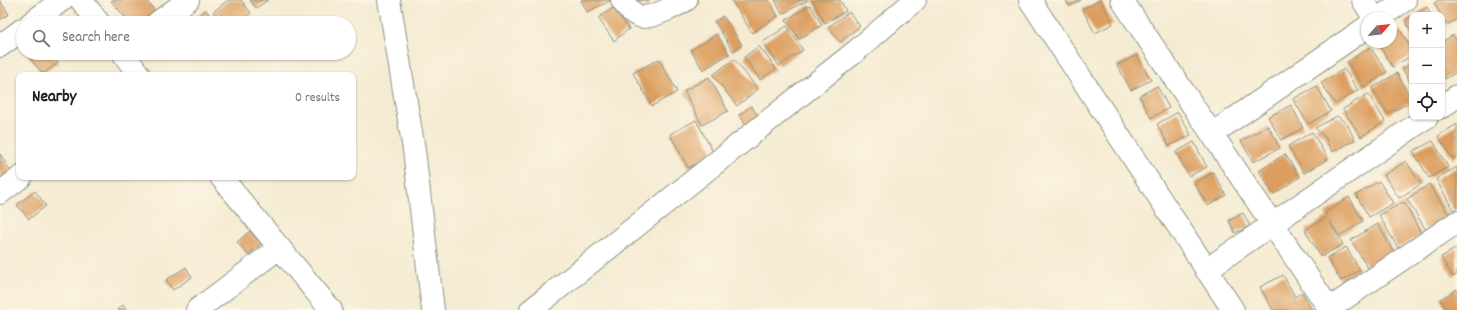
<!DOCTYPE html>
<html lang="en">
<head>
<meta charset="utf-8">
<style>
	:root { --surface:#fff; --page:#f2f2f2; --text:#202124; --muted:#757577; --line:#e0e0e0 }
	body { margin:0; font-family:Dekko,sans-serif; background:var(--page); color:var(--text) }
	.controls { position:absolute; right:12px; top:12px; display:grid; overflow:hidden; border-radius:8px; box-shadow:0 1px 3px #0004 }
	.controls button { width:36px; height:36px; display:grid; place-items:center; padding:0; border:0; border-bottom:1px solid var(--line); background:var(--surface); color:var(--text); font:20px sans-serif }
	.compass { position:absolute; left:1361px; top:12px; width:36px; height:36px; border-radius:50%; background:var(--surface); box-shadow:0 1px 3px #0004; rotate:62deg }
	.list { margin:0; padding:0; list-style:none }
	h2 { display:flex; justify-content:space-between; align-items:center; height:52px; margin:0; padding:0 16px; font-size:17px }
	h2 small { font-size:13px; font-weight:400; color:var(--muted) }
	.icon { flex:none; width:22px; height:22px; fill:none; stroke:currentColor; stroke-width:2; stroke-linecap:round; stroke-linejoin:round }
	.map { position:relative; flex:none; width:1457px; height:310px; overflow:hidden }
	.search { position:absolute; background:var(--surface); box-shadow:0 1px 3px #0004; left:16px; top:16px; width:340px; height:44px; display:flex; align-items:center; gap:10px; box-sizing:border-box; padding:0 14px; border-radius:22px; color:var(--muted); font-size:15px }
	.panel { position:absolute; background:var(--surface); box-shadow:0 1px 3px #0004; left:16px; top:72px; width:340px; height:108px; border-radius:8px }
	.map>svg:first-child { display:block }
</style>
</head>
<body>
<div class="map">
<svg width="1457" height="310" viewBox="0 0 1457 310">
	<rect width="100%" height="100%" fill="#fcf5e5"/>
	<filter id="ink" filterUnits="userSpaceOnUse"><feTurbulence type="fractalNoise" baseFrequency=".025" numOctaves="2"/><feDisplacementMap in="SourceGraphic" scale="8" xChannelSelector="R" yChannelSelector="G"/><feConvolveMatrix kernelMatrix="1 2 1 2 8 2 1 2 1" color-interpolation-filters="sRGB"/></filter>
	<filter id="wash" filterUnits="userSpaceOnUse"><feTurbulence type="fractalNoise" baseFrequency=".012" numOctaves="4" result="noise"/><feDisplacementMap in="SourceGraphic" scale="16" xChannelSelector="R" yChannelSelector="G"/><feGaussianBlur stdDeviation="0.9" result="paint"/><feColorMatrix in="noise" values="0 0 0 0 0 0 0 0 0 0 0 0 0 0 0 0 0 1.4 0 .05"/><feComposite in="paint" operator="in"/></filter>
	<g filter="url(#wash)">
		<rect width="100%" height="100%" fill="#f5ebd2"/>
		<g id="blocks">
			<!-- building -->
			<path fill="#dc9e5f" d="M113,0H146L157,13L145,23H130L111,1Z
				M228,0H241L251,13L239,23H222L213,12Z
				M250,0H268L256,8Z
				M581,0H609L610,1L587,12Z
				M627,0H650L633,11Z
				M733,0H768L778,16L752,33L732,1Z
				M775,0H808L782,14Z
				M812,0H840L846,11L825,23Z
				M1066,0H1081L1069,6Z
				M1101,0L1113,24L1095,33L1082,9Z
				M1439,0H1457V19L1447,25L1434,3Z
				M0,1L9,14L0,20Z
				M810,5L822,25L799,39L786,20Z
				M1427,7L1431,15H1414Z
				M613,8L629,29L614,41L598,18Z
				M206,10L215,23H187Z
				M849,12L860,26L840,42L828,27Z
				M723,16L742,45L733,51L715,22Z
				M1412,16V33L1405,21Z
				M787,26L803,50L779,66L763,42Z
				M1400,30L1412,49V55L1393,67L1378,44L1391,42V36Z
				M717,34L729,54L703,70L691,50Z
				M1453,35L1457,41V72L1445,79L1442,75V42Z
				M759,46L776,69L760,80L744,57Z
				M1370,47L1387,72L1364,87L1347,62Z
				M32,53H50L58,63L43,74L28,56Z
				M1137,55L1151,80L1131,90L1117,65Z
				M659,59L677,92L652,106L633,73Z
				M734,59L758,89L737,106L713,75Z
				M1412,63V85L1402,69Z
				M1344,69L1358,90L1335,104L1321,83Z
				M1397,73L1412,101L1388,114L1372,88Z
				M709,77L728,111L702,125L684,91Z
				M1157,86L1169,108L1151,118L1139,96Z
				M1317,86L1331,111L1308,124L1293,99Z
				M1368,94L1385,121L1361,137L1343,109Z
				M1291,105L1303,128L1281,140L1268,117Z
				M751,106L761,120L749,128L739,115Z
				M1178,112L1191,135L1169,146L1157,124Z
				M1337,116L1347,124L1355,140L1332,152L1325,137L1315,128Z
				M696,120L714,154L688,168L670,134Z
				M1457,124V156L1453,159L1438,136Z
				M1268,126L1280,148L1253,162L1241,141Z
				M1312,132L1328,159L1304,173L1288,146Z
				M1433,141L1448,167L1429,178L1413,151Z
				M1194,142L1207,167L1189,176L1176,152Z
				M0,154L14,177L0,186Z
				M1285,154L1300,177L1274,194L1259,171Z
				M1406,161L1421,184L1399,198L1384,175Z
				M1457,167V208L1453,210L1436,179Z
				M1213,172L1226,195L1208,206L1194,183Z
				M1379,181L1393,203L1369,217L1356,195Z
				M1429,184L1449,215L1426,230L1407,199Z
				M35,191L46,206L29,219L17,205Z
				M1349,197L1363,221L1340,236L1329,221L1343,244L1321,257L1305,230L1327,217L1325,213Z
				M1404,202L1422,235L1398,248L1379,215Z
				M1243,213L1250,226L1235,233L1229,221Z
				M1378,224L1395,255L1369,270L1351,240Z
				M250,231L261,244L248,255L237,242Z
				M1346,247L1360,270L1341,281L1327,258Z
				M1457,248V274L1453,277L1441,257Z
				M186,267L192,277L173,290L166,280Z
				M1283,275L1295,297L1302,292L1312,310H1273L1260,287Z
				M1457,289V310H1447L1440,299Z
				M123,305L126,310H117Z"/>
		</g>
	</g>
	<g filter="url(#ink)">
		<use href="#blocks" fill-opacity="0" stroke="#8a9483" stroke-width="1"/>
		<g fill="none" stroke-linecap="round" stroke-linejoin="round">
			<defs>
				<path id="minor" d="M81,0L99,23
					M389,0L414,150L433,310
					M622,0C626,7 635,17 644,17C654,17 678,5 686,0
					M1030,0L1233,310
					M1122,0L1330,310
					M1363,0L1374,18
					M1379,18L1405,0
					M31,23L62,0
					M157,23L188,0
					M0,46L23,29
					M123,53L139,75
					M1442,107L1457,96
					M1212,134L1367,27
					M221,177L331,310
					M0,193L21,177
					M1206,270L1427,117
					M1329,309L1457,222
					M197,310L279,248
					M531,310L856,51L915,0"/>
			</defs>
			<!-- minor casing -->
			<use href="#minor" stroke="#8a9483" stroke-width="24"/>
			<!-- minor -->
			<use href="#minor" stroke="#fff" stroke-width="22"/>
		</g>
	</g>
</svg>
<div class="controls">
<button>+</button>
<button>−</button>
<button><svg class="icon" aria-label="locate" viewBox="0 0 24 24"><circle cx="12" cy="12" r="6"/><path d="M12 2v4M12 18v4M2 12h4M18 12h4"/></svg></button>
</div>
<svg class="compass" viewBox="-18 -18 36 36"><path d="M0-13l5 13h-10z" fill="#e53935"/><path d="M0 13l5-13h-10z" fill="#757577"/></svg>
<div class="search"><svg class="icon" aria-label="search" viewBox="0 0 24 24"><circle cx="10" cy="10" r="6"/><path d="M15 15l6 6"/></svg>Search here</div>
<section class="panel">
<h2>Nearby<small>0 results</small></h2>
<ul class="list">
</ul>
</section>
</div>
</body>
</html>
